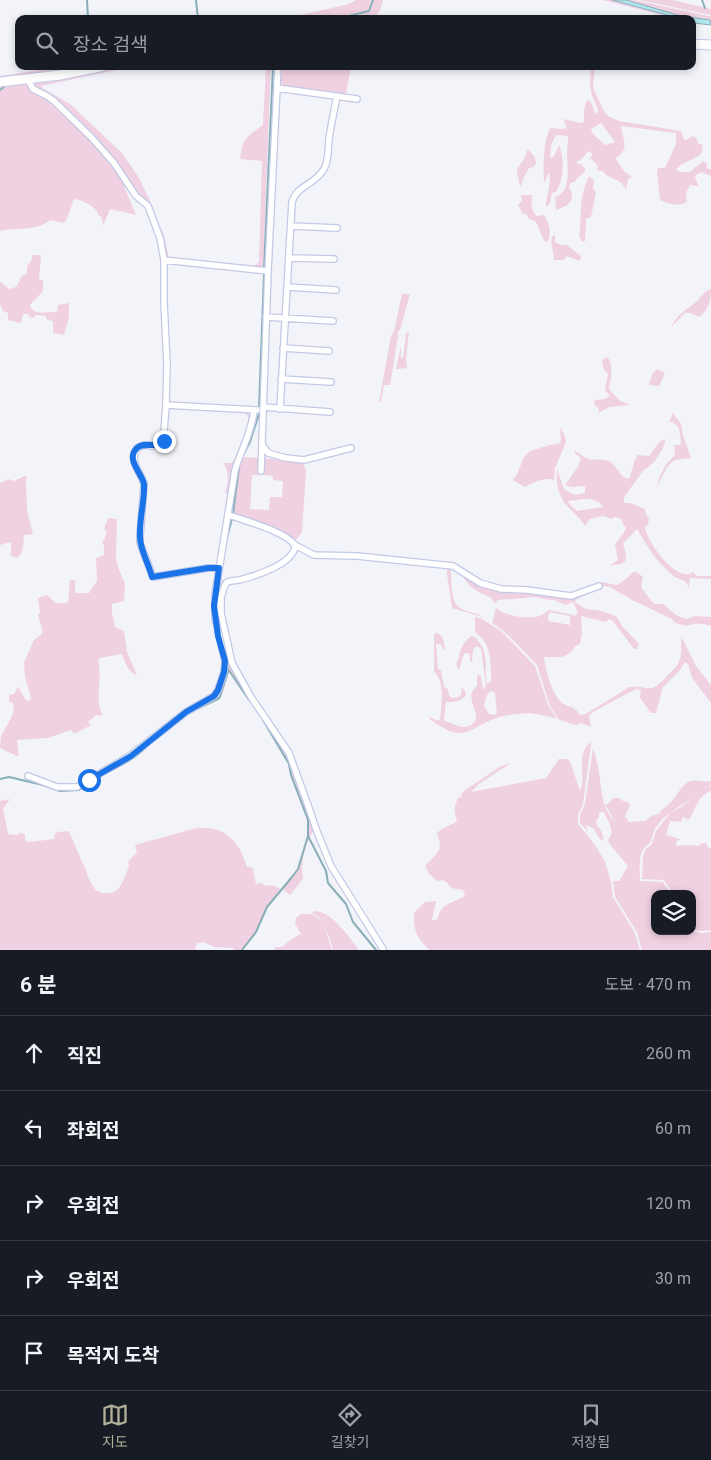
<!DOCTYPE html>
<html lang="ko">
<head>
<meta charset="utf-8">
<style>
	:root { --surface:#171b24; --page:#20242c; --text:#f1f3f6; --muted:#9ea1a6; --line:#363941; --accent:#b1af9a }
	body { margin:0; font-family:Roboto,"Noto Sans KR",sans-serif; background:var(--page); color:var(--text) }
	.controls { position:absolute; right:15px; bottom:15px; display:grid; overflow:hidden; border-radius:10px; box-shadow:0 2px 8px #0003 }
	.controls button { width:45px; height:45px; display:grid; place-items:center; padding:0; border:0; border-bottom:1px solid var(--line); background:var(--surface); color:var(--text); font:25px sans-serif }
	.stop { position:absolute; width:15px; height:15px; margin:-11px; border:4px solid #1a73e8; border-radius:50%; background:#fff }
	.stop.end { background:#1a73e8; border-color:#fff; box-shadow:0 1px 5px #0008 }
	.list { margin:0; padding:0; list-style:none }
	h2 { display:flex; justify-content:space-between; align-items:center; height:65px; margin:0; padding:0 20px; font-size:21px }
	h2 small { font-size:16px; font-weight:400; color:var(--muted) }
	.list li { display:grid; grid-template-columns:32px 1fr auto; gap:15px; align-items:center; box-sizing:border-box; height:75px; padding:0 20px; border-top:1px solid var(--line) }
	.list b { display:block; font-size:19px; white-space:nowrap }
	.list em { font-size:16px; font-style:normal; color:var(--muted) }
	.icon { flex:none; width:28px; height:28px; fill:none; stroke:currentColor; stroke-width:2; stroke-linecap:round; stroke-linejoin:round }
	.map { position:relative; flex:none; width:711px; height:950px; overflow:hidden }
	.search { position:absolute; background:var(--surface); box-shadow:0 2px 8px #0003; left:15px; right:15px; top:15px; height:55px; display:flex; align-items:center; gap:12px; box-sizing:border-box; padding:0 18px; border-radius:10px; color:var(--muted); font-size:19px }
	.sheet { height:440px; background:var(--surface) }
	nav { display:flex; justify-content:space-around; align-items:center; box-sizing:border-box; height:70px; border-top:1px solid var(--line); background:var(--surface); font-size:14px; color:var(--muted) }
	nav a { display:grid; justify-items:center; gap:2px }
	nav .on { color:var(--accent) }
	.map>svg:first-child { display:block }
</style>
</head>
<body>
<div class="map">
<svg width="711" height="950" viewBox="0 0 711 950">
	<rect width="100%" height="100%" fill="#f3f4fa"/>
	<!-- green -->
	<path fill="#f0d1e1" fill-rule="evenodd" d="M356,0H371L369,9L367,11L328,19H284L349,4Z
		M374,0H383L380,10L376,18L394,19H341L370,12Z
		M602,0H612L682,19H677Z
		M626,0H635L708,16H711V21L681,16Z
		M639,0H672L711,9V15Z
		M66,66H86L0,80V76Z
		M110,66H136L41,86L44,89L70,104L122,153L139,178L153,207L156,218L164,235L169,259H166L162,240L150,205L137,195L64,108L34,87L31,81Z
		M266,66H271L263,269L251,268L259,262L262,161L240,159C243,138 246,137 263,125Z
		M281,66H351L346,94L286,88C278,83 281,75 281,66Z
		M591,66H595L593,85L595,92L603,109L608,116L619,121L681,131L684,139L686,140L693,136L697,139L698,144H702C707,160 682,159 676,170L681,172H690L703,161L707,163V168L711,170V176L701,172L696,175L695,178L699,186L690,185L686,193L687,202C678,207 669,204 660,200L657,173L658,168H664L666,166L676,144V133L621,126C623,140 630,148 616,158C620,166 624,172 632,177L628,179L626,190C621,179 617,182 608,176C606,175 604,172 602,171L597,170L598,166L590,158L593,154L588,151L582,159L575,163L581,164L585,169V172L577,178L575,182L570,183L569,187C577,201 568,206 556,210L555,197C572,193 567,166 567,153C567,147 568,142 568,136L556,135L551,145L550,158L554,156L559,145C565,159 564,179 556,192L552,193L550,203L546,207C546,195 552,183 549,172L544,183C543,166 543,144 550,128L562,129L567,128L565,125L564,119L580,123L584,122V110L586,102L589,100L592,104L595,115L598,111C597,104 592,99 591,91C589,83 591,75 591,66ZM601,123L615,142L605,145L593,134L591,129Z
		M25,81C63,109 99,144 126,182L124,186L136,215L110,209L103,226L102,218C97,215 99,212 94,208C91,205 79,199 74,199L66,221L62,223L50,220C36,232 17,227 0,231V91L5,88L4,87L0,88V84Z
		M528,149L535,157L536,163L534,167L529,168L524,177L521,186L519,183L517,169L524,159L527,151Z
		M589,176L594,180L593,188L596,192L591,217L586,219L585,241L582,242L579,235C581,227 580,220 581,211C581,200 584,186 589,176Z
		M521,195H532C531,202 531,211 537,216L544,215C550,225 551,231 548,242L544,241L536,222L529,219L526,214H523L518,205L522,201Z
		M555,235V242L561,245H567L581,256L580,261L566,256L564,260H554C554,250 550,248 552,236Z
		M33,255H41L39,280H43V291L30,305C32,316 48,312 57,312L58,305L69,303V317L64,335L53,333V321L47,320L46,316L36,315L34,318L29,317L28,314H23L21,323L8,320V313L3,311L0,304V283L1,282L9,289L16,287L22,276L27,273V266L31,261Z
		M711,289C711,300 709,310 699,317L690,313H685L671,327C680,311 684,312 696,302C702,297 703,291 711,289Z
		M402,294H410L400,330L398,331V337L390,385H384L381,402H379L391,336L394,331Z
		M409,332L406,359L407,368L396,369L401,346V358H403L406,333Z
		M606,357L609,359C613,370 611,377 609,389L620,401L631,405L609,407L598,413L599,409L594,404L595,400L605,399L610,396L605,390L608,374L604,370L602,361Z
		M657,369L665,373L659,386L650,385L649,383L653,373Z
		M168,407L251,412L252,414V419L238,454L218,567H216L228,493H225C228,484 230,471 223,463H231L234,460C237,452 252,422 247,415C247,414 245,414 244,413L168,409Z
		M673,413L681,424L683,435L691,458C686,459 679,459 675,460C666,464 661,480 657,488C658,477 666,462 675,455L674,445H680L681,443L679,428L673,422H669Z
		M560,427L565,436L566,442L555,468L554,480C544,477 535,482 525,487L513,480L517,474L524,457L530,451L550,445L559,444L561,440Z
		M666,439L662,450L654,462L643,471L624,497V501L625,503H630L645,509V512L649,519L648,524L645,528C649,543 665,565 679,572C682,574 686,574 690,574L693,572L697,576H711V579L690,578L689,588C684,578 685,582 677,578C673,577 663,566 659,562C650,552 644,540 637,529L623,543C627,559 630,565 610,565L618,560L615,545L625,531L626,527C620,523 626,519 614,517L612,519L603,516L590,519L585,526C580,518 575,514 568,507C558,496 556,484 557,469L564,489L574,495L585,493V486L572,487L565,485L579,465V462L581,460L579,456L575,454L574,451C580,452 582,457 588,459C595,461 605,457 612,463C618,468 620,478 629,479C632,472 634,459 638,455L649,456L659,442ZM585,499C592,499 599,500 603,507L577,511L571,506L568,501Z
		M244,457L259,458L258,475H252L250,509L269,510L270,497H282L283,481L273,480V476L263,475L264,458L303,462L306,471L302,532L296,540L280,530L234,514L240,463Z
		M27,475L26,483L27,510L33,534L24,535C23,543 24,553 17,558L11,556V542L0,545V483L8,479L14,481Z
		M108,518L117,519L116,558L118,567L125,584L124,601L112,604V613L115,627L124,631L127,652L137,675C127,672 126,663 122,654L100,658L98,661C102,676 97,690 99,704C99,709 102,711 102,716L96,715L88,722L91,725L74,734L71,730L48,738L17,740L19,757L2,749L0,747L1,736L9,722L14,711L13,703L9,702V695L14,694L18,687L26,700L29,701L31,698L25,677L24,662L34,640L42,634V629L38,615L40,613L38,598L47,595L56,603H65L68,602L70,580H75V593H89L97,581L96,558L104,555V546L102,542L104,540L107,532L104,529Z
		M446,567L453,568L451,571C452,584 449,604 464,610C470,613 476,612 482,617L452,608Z
		M633,572H637L643,577L641,587L652,602L655,604H663L676,615L686,619L695,616L711,617V626C703,623 694,623 687,626L675,623L672,619L632,600L610,587L599,585L586,588L601,582L617,585L626,579Z
		M463,574L479,584L563,597L589,591L585,595L576,600L575,602L586,609L602,611L616,616L622,626L639,644L637,649H634L613,621L609,619L606,622L581,616L582,634L580,644L575,646C569,660 556,657 544,657C545,669 552,694 561,702C569,709 572,703 580,715L586,714L629,687C637,685 644,689 652,688C657,687 662,681 665,678C682,662 682,659 681,636L696,666L711,685V703L692,678L688,664L685,662L680,670L663,687L656,713H651L640,698L641,690L636,689L593,712L589,716L591,727L581,723L576,725L559,720L550,706L537,665L513,640L502,630L492,623L496,608C505,616 527,620 539,616C542,615 546,612 549,610L569,614L575,616L578,612L573,602L566,605L554,600L544,599L536,597L498,600L495,603L490,597C481,594 464,585 463,574ZM549,612L570,616V625L548,621Z
		M222,580H232L227,581L220,598L231,663L289,753L314,830L309,838L308,836V820L291,775L289,764L264,720L228,669C229,651 221,633 218,615C216,603 219,591 222,580Z
		M475,617L482,619L501,631L535,666L548,705L557,719C543,715 532,712 518,714C508,715 496,717 487,722C467,732 462,739 440,726C435,723 431,721 428,716L436,720H440C441,705 446,682 434,672V635L436,633C444,635 444,642 445,649L443,650L442,645L440,644L436,645L438,669L441,670L444,686L448,690L449,695L452,698L459,697L461,694L462,687L465,691L466,695C461,702 454,702 446,702L444,721C451,722 457,727 463,727C470,728 477,722 476,715C474,705 466,694 477,686V676L479,675L481,676L483,689L486,686L481,649L479,647H475L473,650L472,662L470,661V655L468,653H465L463,656L459,671L456,664C460,658 459,653 462,647C464,642 468,639 471,636L475,637C490,653 484,664 487,684L491,681C491,662 492,644 475,632ZM490,691L495,693L497,713L494,715L489,714L484,706L487,695Z
		M590,742L591,745L583,804L578,815V824L595,845L605,861L611,882L613,897L635,933L640,950H430C416,937 414,932 414,913L425,902L436,901L432,920H437C440,904 452,903 465,896L463,890L451,888C447,882 446,879 437,881L429,874L425,866C430,861 440,852 440,845C440,841 437,837 437,833C443,827 450,826 457,821C454,812 453,804 460,796L461,798H462L461,794L464,791L501,766L511,763L479,784L471,792L546,778L559,759H566L570,761L580,791C587,775 575,757 590,742Z
		M593,748C595,754 597,761 598,767C602,786 600,810 617,823L613,819L605,804H608L613,798H620L621,800L629,803L630,806L625,816L629,822L645,821L650,817L660,813L661,810C673,805 680,786 688,782C698,778 702,783 711,781V785L705,788L711,786V791C699,794 695,810 689,820L683,817L681,822L670,821L666,835L680,839L677,841L676,846L690,845L698,846L702,843H706L709,849L711,847V930L701,931L692,929V894H674L664,880L642,879L643,857L645,850L652,844L656,831L670,813L681,807L696,796C680,807 660,815 653,834C652,836 652,839 651,841C649,845 645,846 643,850C638,858 640,872 640,881L663,882L671,894H655V931H692L701,933L711,932V950H642L637,932L615,897L613,881H619L628,866L609,843L608,840C616,830 608,822 604,812H599V817L596,820L597,826L601,830L604,838L601,841L593,828L586,825L588,832L580,823V815L585,804Z
		M10,799L3,809L8,834L17,835L20,833L25,834V841L29,842L54,839L55,834L58,832L69,831C74,843 79,855 85,868C87,874 90,883 95,889C100,894 111,895 117,890C122,886 126,873 129,866L128,862L137,852L135,845L197,828C225,825 240,842 247,867H251L253,869L256,884L262,883L265,886L272,885L281,889L267,907L256,932L242,950H234L233,948L214,947L204,942L197,943L195,950H0V801Z
		M308,838L309,839C303,852 301,864 303,879L290,895L282,889L293,877L298,869L302,853Z
		M316,911C333,913 349,937 359,950H333L330,939L319,917L311,913Z
		M301,914C307,914 312,913 317,917C324,922 329,941 332,950H274L276,947H282L293,938L301,934L295,924L296,918Z"/>
	<!-- water -->
	<path fill="#b0e7ef" stroke="#88afb8" d="M612,0H626L681,16L710,20L711,25L694,23H692V19H682Z"/>
	<g fill="none" stroke-linecap="round" stroke-linejoin="round">
		<!-- stream -->
		<path stroke="#88afb8" stroke-width="2" d="M87,0L88,19
			M196,0L198,19
			M702,0L705,8
			M336,19L369,11L373,0
			M0,90L4,87
			M264,269L273,66
			M259,407L264,274
			M244,453L250,442L259,414
			M233,514L239,467
			M226,541L232,519
			M218,598L222,566
			M228,669L249,700
			M197,709L218,699L220,697L228,672L227,659
			M99,777C115,768 134,760 147,746
			M0,779L9,777L43,785L60,791L79,790L86,785
			M308,836L326,871L328,883L346,904L353,922L376,950
			M242,950L256,932L267,907L292,877L298,869L308,836V820L291,775L289,764L263,720"/>
		<defs>
			<path id="street" d="M28,80L33,89L47,96L54,101L91,137L114,163L136,196L148,206L160,238L164,260V303L167,364L166,405L163,444L152,446L144,445L137,448C129,464 140,470 144,484L140,537V543L153,577L208,568H219
				M277,88L357,99
				M292,226L337,228
				M289,258L334,259
				M164,260L268,271
				M287,287L336,290
				M266,317L333,321
				M283,348L329,351
				M281,379L331,382
				M166,405L257,410
				M263,407L330,412
				M280,409L292,202C297,185 315,185 324,169C329,161 328,148 329,139C331,125 334,111 337,96
				M262,444L268,453L286,458L304,460L351,448
				M261,471L268,271L278,66
				M229,515C246,521 284,531 295,545C295,563 258,575 243,579C238,581 233,580 227,582L224,587L221,598V613L232,663L251,697L289,753L309,808L316,829L331,866L383,949
				M295,545L314,555L357,556L453,566L480,583L501,589L527,590L571,596L599,586
				M28,776L57,787H77L131,755L186,712L214,696L218,690L224,672L225,661L215,617V595L235,470C241,450 252,432 254,410"/>
			<path id="secondary" d="M692,44L711,45
				M0,82L60,75L104,66"/>
		</defs>
		<!-- street casing -->
		<use href="#street" stroke="#c3c9e5" stroke-width="8"/>
		<!-- secondary casing -->
		<use href="#secondary" stroke="#c3c9e5" stroke-width="11"/>
		<!-- street -->
		<use href="#street" stroke="#fff" stroke-width="5.5"/>
		<!-- secondary -->
		<use href="#secondary" stroke="#fff" stroke-width="9"/>
	</g>
	<g fill="none" stroke-linecap="round" stroke-linejoin="round">
		<!-- route -->
		<path stroke="#1a73e8" stroke-width="6" d="M89,780L131,756L186,712L214,696L218,690L224,672L225,661L218,636L214,606L219,568H208L152,577C149,564 140,550 140,537C139,520 145,499 144,484C142,473 125,459 137,448C143,442 155,447 163,444L164,441"/>
	</g>
</svg>
<div class="controls">
<button><svg class="icon" aria-label="layers" viewBox="0 0 24 24"><path d="M12 4l9 5-9 5-9-5zM3 14l9 5 9-5"/></svg></button>
</div>
<div class="stop" style="left:89px;top:780px"></div>
<div class="stop end" style="left:164px;top:441px"></div>
<div class="search"><svg class="icon" aria-label="search" viewBox="0 0 24 24"><circle cx="10" cy="10" r="6"/><path d="M15 15l6 6"/></svg>장소 검색</div>
</div>
<section class="sheet">
<h2>6 분<small>도보 · 470 m</small></h2>
<ul class="list">
<li><svg class="icon" aria-label="ahead" viewBox="0 0 24 24"><path d="M12 20V5M6 11l6-6 6 6"/></svg><div><b>직진</b></div><em>260 m</em></li>
<li><svg class="icon" aria-label="left" viewBox="0 0 24 24"><path d="M17 20v-9H6M10 6l-5 5 5 5"/></svg><div><b>좌회전</b></div><em>60 m</em></li>
<li><svg class="icon" aria-label="right" viewBox="0 0 24 24"><path d="M7 20v-9h11M14 6l5 5-5 5"/></svg><div><b>우회전</b></div><em>120 m</em></li>
<li><svg class="icon" aria-label="right" viewBox="0 0 24 24"><path d="M7 20v-9h11M14 6l5 5-5 5"/></svg><div><b>우회전</b></div><em>30 m</em></li>
<li><svg class="icon" aria-label="arrive" viewBox="0 0 24 24"><path d="M6 21V4h12l-3 4 3 4H6"/></svg><div><b>목적지 도착</b></div></li>
</ul>
</section>
<nav>
<a class="on"><svg class="icon" aria-label="map" viewBox="0 0 24 24"><path d="M3 6l6-2 6 2 6-2v14l-6 2-6-2-6 2zM9 4v14M15 6v14"/></svg>지도</a>
<a><svg class="icon" aria-label="directions" viewBox="0 0 24 24"><path d="M12 3l9 9-9 9-9-9zM9 14v-3h6M13 9l2 2-2 2"/></svg>길찾기</a>
<a><svg class="icon" aria-label="saved" viewBox="0 0 24 24"><path d="M7 4h10v16l-5-4-5 4z"/></svg>저장됨</a>
</nav>
</body>
</html>
